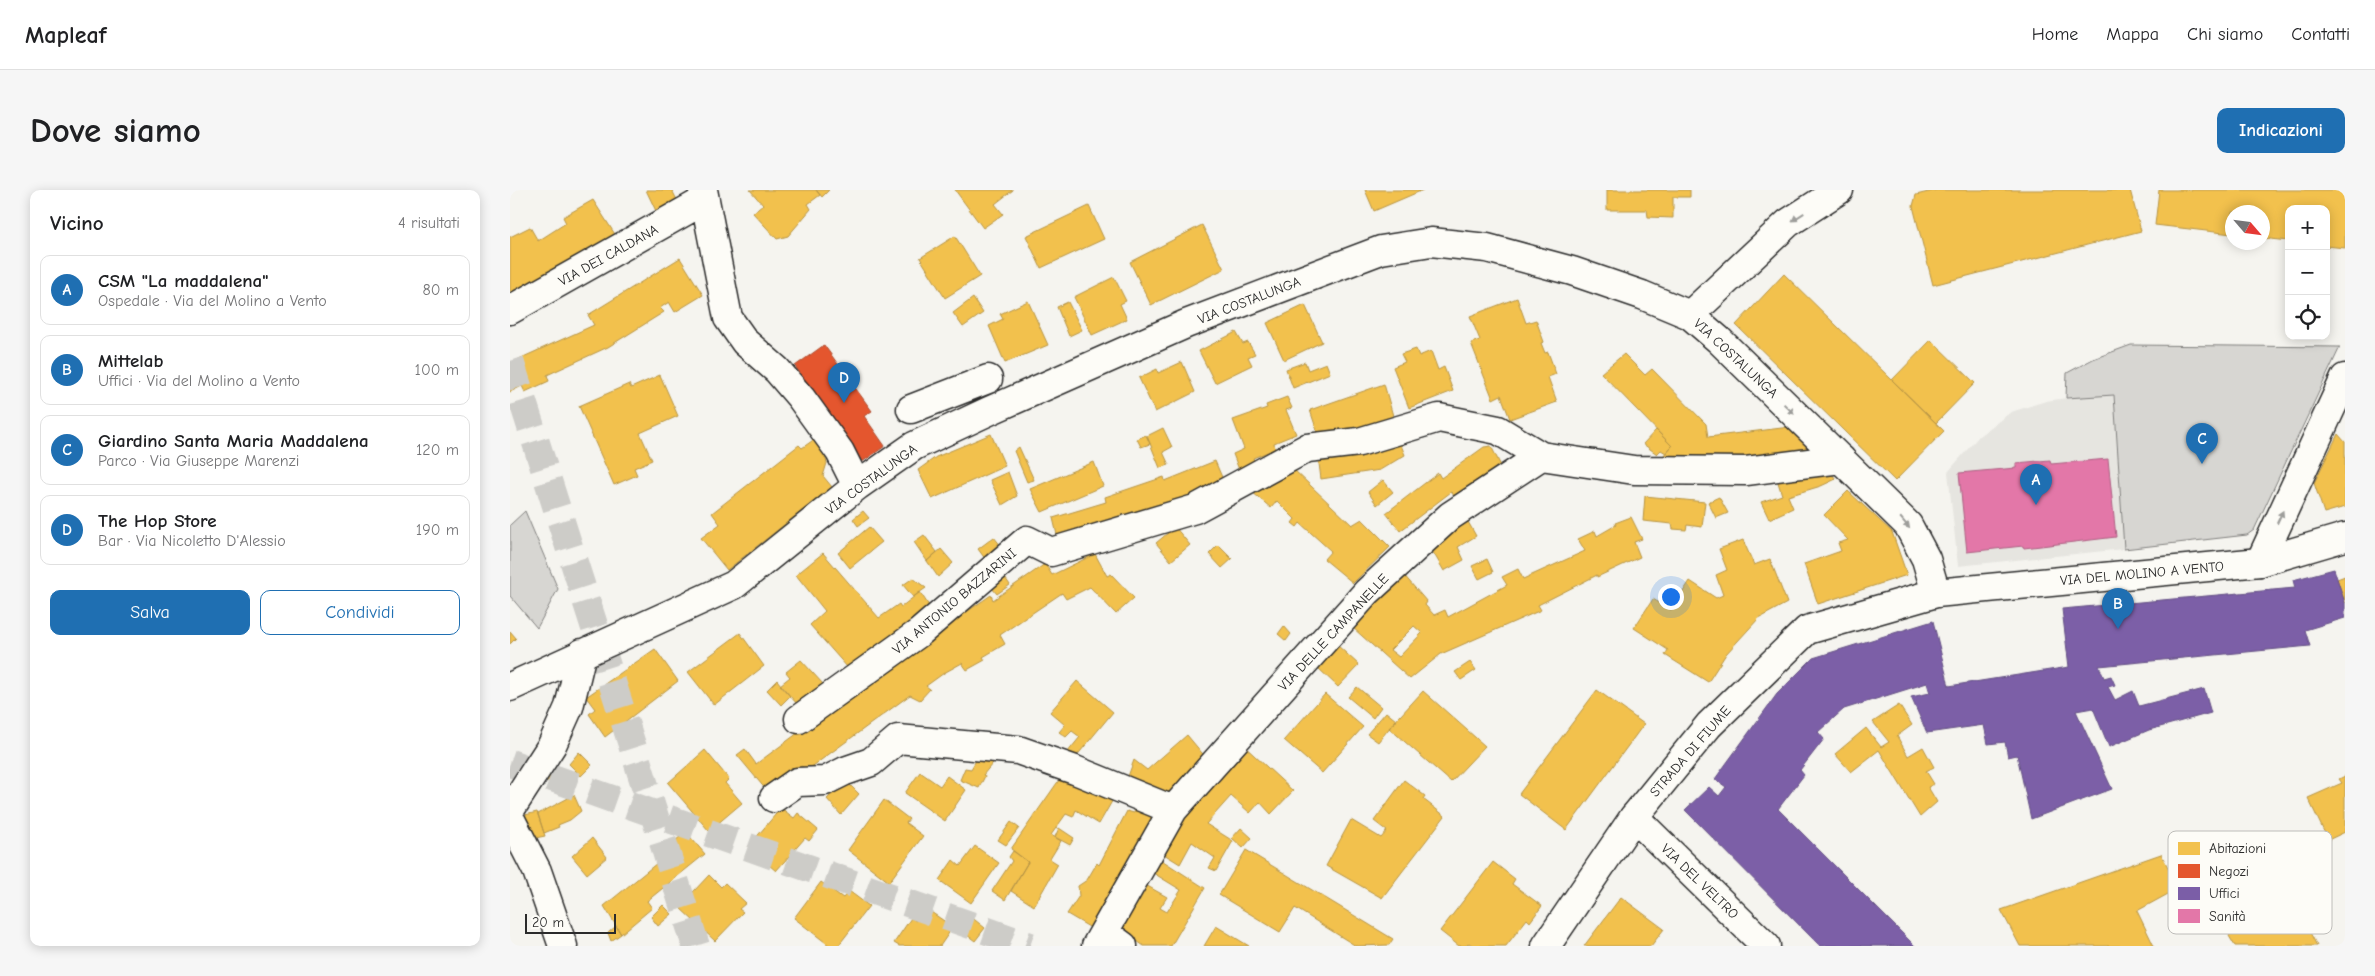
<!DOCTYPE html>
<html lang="it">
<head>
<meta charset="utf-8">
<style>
	:root { --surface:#fff; --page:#f6f6f6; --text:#202124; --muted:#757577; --line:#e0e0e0; --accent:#1f6fb2 }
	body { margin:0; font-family:"Comic Neue",sans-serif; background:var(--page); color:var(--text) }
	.controls { position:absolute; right:15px; top:15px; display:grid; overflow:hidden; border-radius:10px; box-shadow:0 2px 12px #0003 }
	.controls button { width:45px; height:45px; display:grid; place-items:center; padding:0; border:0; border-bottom:1px solid var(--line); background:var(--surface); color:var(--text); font:25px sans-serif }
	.compass { position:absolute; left:1715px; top:15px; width:45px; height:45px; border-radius:50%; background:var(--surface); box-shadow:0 2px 12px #0003; rotate:118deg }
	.scale { position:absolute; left:15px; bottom:12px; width:91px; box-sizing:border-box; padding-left:5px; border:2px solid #2b2b2b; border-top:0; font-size:14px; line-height:18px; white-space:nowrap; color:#2b2b2b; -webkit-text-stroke:4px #fdfcf7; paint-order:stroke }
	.you { position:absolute; left:1160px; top:406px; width:18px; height:18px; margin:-12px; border:4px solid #fff; border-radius:50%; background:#1a73e8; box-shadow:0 0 0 8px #1a73e833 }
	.badge { display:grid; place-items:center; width:32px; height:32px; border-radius:50%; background:var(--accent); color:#fff; font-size:16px; font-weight:700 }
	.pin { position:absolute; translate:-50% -41px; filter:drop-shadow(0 1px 2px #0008) }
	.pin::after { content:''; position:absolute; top:26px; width:18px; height:15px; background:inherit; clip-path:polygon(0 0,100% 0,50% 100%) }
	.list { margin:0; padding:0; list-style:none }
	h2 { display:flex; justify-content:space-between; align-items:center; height:65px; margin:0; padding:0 20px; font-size:21px }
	h2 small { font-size:16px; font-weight:400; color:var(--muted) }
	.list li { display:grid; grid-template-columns:32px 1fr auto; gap:15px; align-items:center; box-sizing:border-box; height:70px; margin:0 10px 10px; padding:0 10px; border:1px solid var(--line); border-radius:10px }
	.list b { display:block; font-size:19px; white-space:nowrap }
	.list p { margin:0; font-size:16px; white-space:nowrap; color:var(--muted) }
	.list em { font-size:16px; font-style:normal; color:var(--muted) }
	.actions { display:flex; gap:10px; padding:15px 20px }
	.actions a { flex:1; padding:11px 0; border:1px solid var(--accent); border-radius:10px; text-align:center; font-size:18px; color:var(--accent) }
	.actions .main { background:var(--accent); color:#fff }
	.icon { flex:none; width:28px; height:28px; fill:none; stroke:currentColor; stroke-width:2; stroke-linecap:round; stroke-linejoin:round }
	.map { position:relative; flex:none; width:1835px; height:756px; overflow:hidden; border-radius:10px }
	header { display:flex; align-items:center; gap:30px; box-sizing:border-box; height:70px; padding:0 25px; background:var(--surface); border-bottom:1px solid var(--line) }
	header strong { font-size:24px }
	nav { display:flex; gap:28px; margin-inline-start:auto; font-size:18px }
	.intro { display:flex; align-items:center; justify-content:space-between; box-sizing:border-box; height:120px; padding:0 30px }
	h1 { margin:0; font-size:35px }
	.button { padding:12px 22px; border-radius:10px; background:var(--accent); color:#fff; font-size:18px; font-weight:700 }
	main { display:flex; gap:30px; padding:0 30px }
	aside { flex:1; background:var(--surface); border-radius:10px; box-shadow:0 2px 12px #0003 }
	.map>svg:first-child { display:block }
</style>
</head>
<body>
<header>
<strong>Mapleaf</strong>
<nav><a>Home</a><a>Mappa</a><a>Chi siamo</a><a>Contatti</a></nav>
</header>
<div class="intro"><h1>Dove siamo</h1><a class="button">Indicazioni</a></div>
<main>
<aside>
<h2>Vicino<small>4 risultati</small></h2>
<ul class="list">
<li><span class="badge">A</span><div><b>CSM &quot;La maddalena&quot;</b><p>Ospedale · Via del Molino a Vento</p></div><em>80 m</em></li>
<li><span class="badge">B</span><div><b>Mittelab</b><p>Uffici · Via del Molino a Vento</p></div><em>100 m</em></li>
<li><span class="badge">C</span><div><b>Giardino Santa Maria Maddalena</b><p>Parco · Via Giuseppe Marenzi</p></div><em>120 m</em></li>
<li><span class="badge">D</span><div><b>The Hop Store</b><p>Bar · Via Nicoletto D'Alessio</p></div><em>190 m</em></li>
</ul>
<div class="actions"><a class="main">Salva</a><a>Condividi</a></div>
</aside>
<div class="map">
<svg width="1835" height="756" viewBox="0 0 1835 756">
	<rect width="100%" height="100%" fill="#f5f4ef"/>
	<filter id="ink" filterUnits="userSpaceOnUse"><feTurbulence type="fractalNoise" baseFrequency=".02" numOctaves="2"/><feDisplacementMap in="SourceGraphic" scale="10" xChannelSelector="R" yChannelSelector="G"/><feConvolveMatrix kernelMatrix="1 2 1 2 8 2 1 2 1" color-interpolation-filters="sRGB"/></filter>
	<g filter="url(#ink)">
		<!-- built -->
		<path fill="#e6e5e0" d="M1578,205H1604L1614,359L1448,376L1438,282L1469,246L1501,222L1536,211Z"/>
		<!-- green -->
		<path fill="#d7d6d2" stroke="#81807e" d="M1621,155L1830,157L1744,340L1737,345L1614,359L1604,205L1556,208L1557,183L1583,169Z
			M15,321L48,399L27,438L0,406V335Z"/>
		<!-- homes -->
		<path fill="#f2c14e" stroke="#b69444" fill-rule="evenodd" d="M136,0H162L167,10L146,21Z
			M240,0H306L310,5L298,14L301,19L278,46L267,49L243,23L253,15Z
			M306,0H319L312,7Z
			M445,0H503L485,14L493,24L473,38Z
			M855,0H913L864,21Z
			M1097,0H1180V7H1163V28L1138,27L1137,20H1097Z
			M1427,0H1620L1631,41L1423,95L1403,16L1406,5Z
			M1649,0H1835V58L1816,56V19H1779V51L1752,48V22H1722V44L1645,35Z
			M83,10L108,49L4,108L0,100V47L20,37L28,51L56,33L53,27Z
			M579,16L594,49L531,78L516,46Z
			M692,35L714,79L641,115L620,72Z
			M445,46L470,86L435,108L410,68Z
			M170,68L193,105L165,122L159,112L150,118L154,122L98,157L37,185L39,191L15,202L12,196L0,202V173L84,135L78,125Z
			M1274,84L1434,241L1385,291L1226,135Z
			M604,87L616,111L610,114L617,129L582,145L564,107Z
			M463,108L473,123L453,137L443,123Z
			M1007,108L1016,133L1026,130L1034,152L1031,153L1035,163L1038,162L1046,184L1038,187L1047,212L1000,229L991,205L983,209L961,153L970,150L960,126Z
			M518,111L538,155L495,173L479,136L493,129L490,124Z
			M558,112L572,140L559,146L547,117Z
			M795,115L812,152L774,170L757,133Z
			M726,142L733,154L738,152L745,164L738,167L742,175L705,193L689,161Z
			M1421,150L1465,193L1426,233L1382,190Z
			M906,159L909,166L921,161L928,180L934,177L943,201L899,218L883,177L895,172L891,164Z
			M1114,164L1135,185L1142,179L1196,234L1198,247L1280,237L1300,261L1224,269L1151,268L1162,256L1091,183Z
			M672,172L685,202L645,222L629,188L647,179L648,183Z
			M795,172L798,180L816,173L820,183L783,198L776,179Z
			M150,185L168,226L130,243L142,270L124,278L127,285L104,295L69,216L119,194L121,198Z
			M874,194L885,233L810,250L800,220Z
			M777,207L782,218L776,220L786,244L764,253L765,259L743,268L747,277L731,285L723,264L734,259L723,230L757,218L756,215Z
			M653,238L662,257L653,262L659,275L650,278L637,246Z
			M1146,240L1162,256L1156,263L1151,260L1147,264L1133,254Z
			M481,244L495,276L422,309L408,280L426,267Z
			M1828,244L1835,252V317L1814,323L1804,293Z
			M636,245L640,254L631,257L627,249Z
			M309,246L317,273L313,286L322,297L217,380L191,348L210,334L202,323L289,255L292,258Z
			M891,255L895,265L870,280L811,289L808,266Z
			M981,256L990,274L947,309L941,302L890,341L876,323L928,283L931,288L974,257Z
			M509,257L524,290L517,292L504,261Z
			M705,271L714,292L663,314L557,348L547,345L543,328L596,312L595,307L654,287L655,291Z
			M584,272L593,296L532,322L520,299Z
			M781,277L842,335L852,329L880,357L843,393L814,369L821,361L790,333L787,337L782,333L785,329L767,311L761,318L742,302Z
			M498,282L507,306L492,315L480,290Z
			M1321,283L1326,289L1311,296L1278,306L1283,318L1259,329L1251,312L1272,305L1266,286Z
			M873,290L883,302L867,315L858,302Z
			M1338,301L1382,342L1397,385L1308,414L1294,374L1331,361L1328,353L1338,350L1314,325Z
			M1135,306L1195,312L1192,337L1177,335L1176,340L1163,339L1162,334L1133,331Z
			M1209,307L1218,323L1206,328L1198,312Z
			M353,321L359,328L348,336L343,329Z
			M1121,327L1132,349L1124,352L1130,367L1087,387V385L1028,415L1031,420L931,464L900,489L842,437L893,384L917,412L915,415L924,425L935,420L938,427L997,395L992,387L1008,379L1013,389L1075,361L1068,349L1085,341L1087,346L1106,335L1105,333ZM904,436L912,443L889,467L880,460Z
			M957,330L966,346L948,357L954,370L934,381L920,357Z
			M359,337L372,352L340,378L328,363Z
			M665,337L680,355L661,371L646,353Z
			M414,345L427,362L417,371L404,352Z
			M484,347L491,356L476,370L468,359Z
			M1233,350L1244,375L1260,369L1277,413L1249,428L1216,464L1198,492L1155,465L1158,460L1124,438L1143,409L1161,420L1180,391L1206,408L1213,405L1206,385L1217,380L1209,359Z
			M708,355L722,369L712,378L699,364Z
			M431,359L443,373L428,387L417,371Z
			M313,363L369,428L389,414L391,417L410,402L421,419L338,478L300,435L315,421L286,385Z
			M585,364L597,386L601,384L624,408L606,424L580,397L556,409L552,403L490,445L495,454L473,467L475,470L457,480L452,473L434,483L416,496L420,499L410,510L400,505L296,581L292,576L257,601L227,565L235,559L246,574L376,478L481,405L483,410L535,374L542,385Z
			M977,369L983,382L969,389L962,376Z
			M491,382L500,395L487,404L482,398Z
			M1835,386V413L1827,389Z
			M403,388L416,398L403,407L393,395Z
			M774,436L781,444L776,451L768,444Z
			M0,441L6,448L0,454Z
			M230,443L254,476L204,515L178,482Z
			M826,454L849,475L828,497L807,477Z
			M145,459L168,491L95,547L79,524L85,519L76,507Z
			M291,470L313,494L288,515L270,495L280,487L276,482Z
			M960,472L966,480L951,490L945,482Z
			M267,490L280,506L271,515L257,500Z
			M567,491L603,522L565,568L557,563L570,547L562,541L556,547L549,542L555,535L540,522Z
			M847,497L871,517L863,528L838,507Z
			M1087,500L1134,534L1056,640L1009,604Z
			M913,501L975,556L941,592L879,538Z
			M815,504L853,537L812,583L774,550Z
			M1389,515L1402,535L1387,546L1398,566L1413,557L1424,577L1416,581L1424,594L1418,597L1427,612L1410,627L1369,560L1341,582L1325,564L1356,538L1371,557L1379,552L1363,532Z
			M876,522L886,530L868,552L857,544Z
			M677,545L697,569L658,605L616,592L624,570L637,580Z
			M732,554L783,601L761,624L750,612L740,623L721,606L696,634L723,651L706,681L699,678L705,668L682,652L670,674L649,661L673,619Z
			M195,560L219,589L215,593L232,613L199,641L158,593Z
			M69,562L82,575L71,586L59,574Z
			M471,562L487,568L473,585L475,586L469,598L450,590L455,578L461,579Z
			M39,574L49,579L42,593L31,588Z
			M410,582L430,596L437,586L456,600L435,631L395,603Z
			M554,583L605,606L589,634L566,620L563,627L556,624L541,645L551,651L540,669L548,674L524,716L501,701L518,672L501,659Z
			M1835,586V642L1818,650L1798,608L1832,593L1829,589Z
			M894,590L915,606L913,609L935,626L872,708L816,676L841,630L871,648L877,641L864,631Z
			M336,591L349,604L331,625L317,609Z
			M64,605L71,621L60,630L48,635L49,637L34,643L28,624Z
			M374,610L399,629L396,633L413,646L379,692L338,660Z
			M627,617L646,624L586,741L557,724L569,706L568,696L577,690L587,673L589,675L617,621L624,623Z
			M271,618L284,628L288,623L308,640L299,651L295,648L266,681L238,657Z
			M27,622L35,646L16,650L11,626Z
			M501,632L509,638L496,655L488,650Z
			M549,638L564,648L560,655L545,647Z
			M731,638L742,648L733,658L722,648Z
			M176,642L195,664L137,711L142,718L111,744L94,716L163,660L160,655Z
			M82,648L97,667L77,684L62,666Z
			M465,656L489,673L461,713L429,690L443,670L450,676Z
			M736,660L883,749L879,755L846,756L785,718L770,742L709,705Z
			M287,661L295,668L283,681L276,675Z
			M503,661L518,672L495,710L482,701L502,671L499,667Z
			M1651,664L1669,698L1627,721L1644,756H1510L1491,720Z
			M647,667L695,698L661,756H634L607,737L632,693L657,707L650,718L657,722L671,700L640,681Z
			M983,672L1005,689L1002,694L1032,716L1020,732L1017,729L996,756H963L959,753L956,756H949L930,741Z
			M1761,679L1783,719L1790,723L1807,756H1725L1719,746L1724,739L1707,708L1721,691L1739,681Z
			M199,685L211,697L215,693L236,713L229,719L233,722L205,751L169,717Z
			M311,692L333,708L339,701L359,716L328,756H320L284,728Z
			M1111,707L1154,739L1141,756H1074Z
			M153,715L162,724L148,736L141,727Z
			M415,718L443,737L430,756H389L384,753L401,728L406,731Z
			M455,722L475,738L465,751L445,736Z
			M106,736L111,744L101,751L98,743Z
			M706,736L739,756H694Z"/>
		<!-- shops -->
		<path fill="#e4572e" stroke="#ac4a2d" d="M314,155L362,221L354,226L375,256L352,272L285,176Z"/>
		<!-- offices -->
		<path fill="#7b5ea7" stroke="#634f82" d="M1824,379L1835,413V428L1795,440L1800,456L1589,476L1594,488L1601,486L1605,495L1598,497L1605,510L1623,501L1629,516L1694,499L1701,523L1639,540L1599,557L1583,518L1566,521L1602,599L1521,629L1507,565L1498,567L1495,552L1478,554L1474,535L1417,543L1401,507L1420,503L1417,493L1334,519L1308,542L1314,549L1290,580L1294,585L1268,619L1405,756H1310L1175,620L1199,597L1209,606L1216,597L1205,589L1267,504L1303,468L1423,431L1439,496L1559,477L1552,419L1785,398L1783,390Z"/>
		<!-- health -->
		<path fill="#e377a8" stroke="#ac6082" d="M1598,269L1606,347L1514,358L1513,356L1457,362L1449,283L1506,278V273L1540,270L1541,274Z"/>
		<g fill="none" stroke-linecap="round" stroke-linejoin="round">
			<!-- major-tunnel -->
			<path stroke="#cdccc8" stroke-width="28" stroke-dasharray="28 14" stroke-linecap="butt" d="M0,171L186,756
				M0,573L520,756"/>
			<defs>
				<path id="minor" d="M193,0L218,128L235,152L267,180L291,208L330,262L347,296
					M0,120L195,10
					M1180,125L1278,33L1329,0
					M401,219L478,189
					M1750,372L1835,188
					M0,497L224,395L347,296L404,256L479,221L676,134L871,60L921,52L977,58L1062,81L1132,105L1180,125L1209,150L1398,335L1416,369L1426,403
					M289,529L409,443L517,350L541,362L685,319L797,258L849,252L929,228L988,240L1031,266
					M264,608L287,592L315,591L335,581L361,572L388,549L508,560L565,580L663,620
					M0,620L42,555L59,517L72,463
					M1124,627L1256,756
					M0,628L27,681L53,756
					M594,742L613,756
					M586,756L663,620L857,402L940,326L1031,266L1124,280L1236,281L1331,269"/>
				<path id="major" d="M1036,756L1124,627L1199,535L1297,440L1426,403L1750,372L1835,347"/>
			</defs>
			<!-- minor casing -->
			<use href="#minor" stroke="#2b2b2b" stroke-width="31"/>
			<!-- major casing -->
			<use href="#major" stroke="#2b2b2b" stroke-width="31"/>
			<!-- minor -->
			<use href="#minor" stroke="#fdfcf7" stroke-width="28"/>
			<!-- major -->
			<use href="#major" stroke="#fdfcf7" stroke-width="28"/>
		</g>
		<!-- one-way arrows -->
		<defs><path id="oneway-solid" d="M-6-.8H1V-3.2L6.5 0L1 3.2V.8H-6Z" transform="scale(1.25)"/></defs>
		<g fill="#9e9e9b">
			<use href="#oneway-solid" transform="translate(1288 27) rotate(147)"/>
			<use href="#oneway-solid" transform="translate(1279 219) rotate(44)"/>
			<use href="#oneway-solid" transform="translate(1770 327) rotate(-65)"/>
			<use href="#oneway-solid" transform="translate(1395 333) rotate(50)"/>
		</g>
	</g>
	<g text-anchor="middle" stroke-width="5" stroke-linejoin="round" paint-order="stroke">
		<!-- street labels -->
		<g font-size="14" fill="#2b2b2b" stroke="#fdfcf7">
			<text transform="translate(98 65) rotate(-29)" y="5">VIA DEI CALDANA</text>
			<text transform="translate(739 110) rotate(-21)" y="5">VIA COSTALUNGA</text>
			<text transform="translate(1226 168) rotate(43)" y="5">VIA COSTALUNGA</text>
			<text transform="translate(361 289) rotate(-36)" y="5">VIA COSTALUNGA</text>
			<text transform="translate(1632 383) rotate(-5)" y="5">VIA DEL MOLINO A VENTO</text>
			<text transform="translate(444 411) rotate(-40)" y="5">VIA ANTONIO BAZZARINI</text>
			<text transform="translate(823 442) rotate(-47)" y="5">VIA DELLE CAMPANELLE</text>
			<text transform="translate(1180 561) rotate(-49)" y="5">STRADA DI FIUME</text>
			<text transform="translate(1190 691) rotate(44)" y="5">VIA DEL VELTRO</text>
		</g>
	</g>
	<!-- legend -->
	<rect x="1658" y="641" width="164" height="103" rx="8" fill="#fdfcf7" stroke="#bebdba" stroke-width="1"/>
	<rect x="1668" y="652" width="22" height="13" fill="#f2c14e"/>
	<rect x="1668" y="674" width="22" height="14" fill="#e4572e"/>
	<rect x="1668" y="697" width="22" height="13" fill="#7b5ea7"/>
	<rect x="1668" y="719" width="22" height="14" fill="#e377a8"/>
	<g font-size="14" fill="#2b2b2b">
		<text x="1699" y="663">Abitazioni</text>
		<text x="1699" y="686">Negozi</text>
		<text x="1699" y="708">Uffici</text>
		<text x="1699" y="731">Sanità</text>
	</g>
</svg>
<div class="controls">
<button>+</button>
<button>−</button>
<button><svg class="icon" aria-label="locate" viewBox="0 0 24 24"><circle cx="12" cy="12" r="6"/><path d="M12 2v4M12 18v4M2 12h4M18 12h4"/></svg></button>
</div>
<svg class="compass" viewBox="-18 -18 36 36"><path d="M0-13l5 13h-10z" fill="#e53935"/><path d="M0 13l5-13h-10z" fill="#757577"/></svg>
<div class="scale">20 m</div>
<div class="you"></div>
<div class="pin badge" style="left:1526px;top:315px">A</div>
<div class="pin badge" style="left:1608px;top:439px">B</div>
<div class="pin badge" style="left:1692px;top:274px">C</div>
<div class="pin badge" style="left:334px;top:213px">D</div>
</div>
</main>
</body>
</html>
